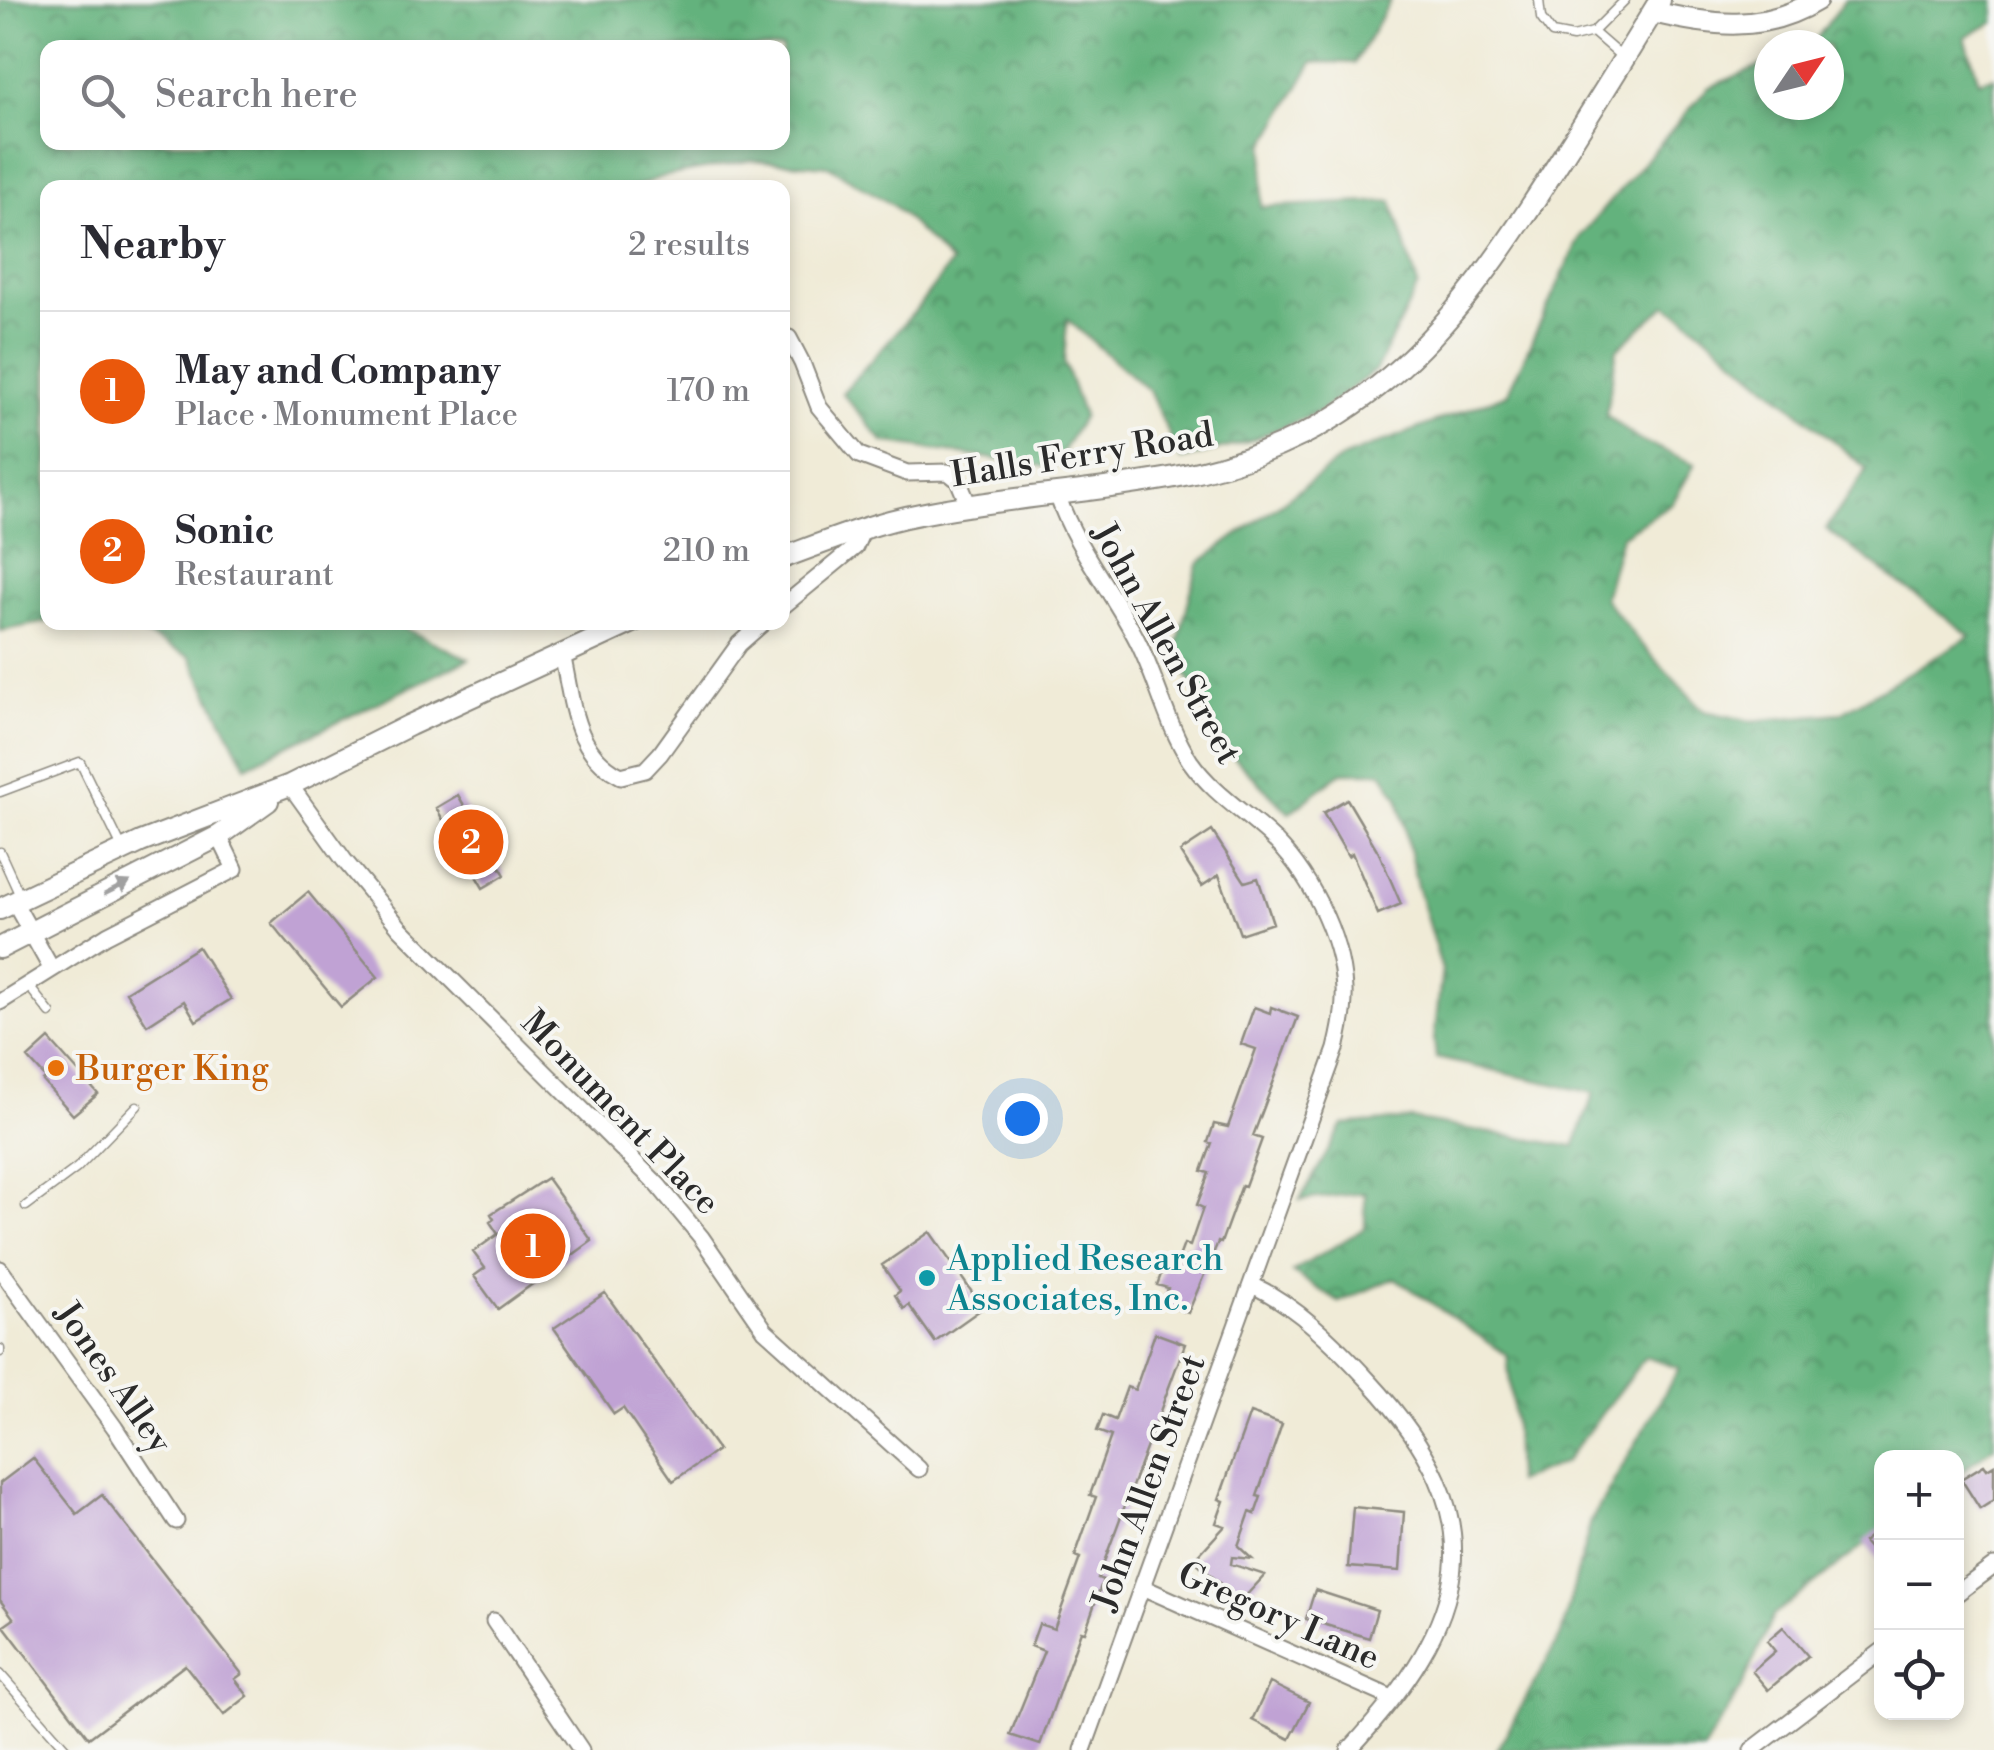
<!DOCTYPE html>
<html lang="en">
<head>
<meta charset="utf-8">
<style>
	:root { --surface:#fff; --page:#f7f7f7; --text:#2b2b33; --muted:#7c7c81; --line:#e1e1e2; --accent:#ea580c }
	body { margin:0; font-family:"Libre Bodoni",serif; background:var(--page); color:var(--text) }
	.controls { position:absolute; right:30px; bottom:30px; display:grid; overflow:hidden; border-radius:20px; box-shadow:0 5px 15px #0003 }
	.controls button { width:90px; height:90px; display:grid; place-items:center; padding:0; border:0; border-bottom:2px solid var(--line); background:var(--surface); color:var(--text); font:50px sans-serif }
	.compass { position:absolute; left:1754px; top:30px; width:90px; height:90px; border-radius:50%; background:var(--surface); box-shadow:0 5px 15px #0003; rotate:55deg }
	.you { position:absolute; left:1022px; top:1118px; width:35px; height:35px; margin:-25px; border:8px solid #fff; border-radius:50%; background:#1a73e8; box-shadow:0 0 0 15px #1a73e833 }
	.badge { display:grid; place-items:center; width:65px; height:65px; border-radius:50%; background:var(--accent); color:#fff; font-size:32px; font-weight:700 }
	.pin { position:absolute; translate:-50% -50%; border:5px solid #fff; box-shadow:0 2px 10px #0006 }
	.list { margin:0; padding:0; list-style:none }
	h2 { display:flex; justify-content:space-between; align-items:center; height:130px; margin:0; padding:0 40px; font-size:42px }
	h2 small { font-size:32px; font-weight:400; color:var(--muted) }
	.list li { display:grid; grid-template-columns:65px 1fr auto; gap:30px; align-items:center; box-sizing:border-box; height:160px; padding:0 40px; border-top:2px solid var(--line) }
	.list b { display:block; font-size:38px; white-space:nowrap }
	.list p { margin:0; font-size:32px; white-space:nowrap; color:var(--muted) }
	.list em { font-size:32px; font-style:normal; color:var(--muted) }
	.icon { flex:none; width:55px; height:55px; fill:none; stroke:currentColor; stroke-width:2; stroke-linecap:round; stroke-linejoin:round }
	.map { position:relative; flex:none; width:1994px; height:1750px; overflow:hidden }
	.search { position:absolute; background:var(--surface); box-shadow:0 5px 15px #0003; left:40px; top:40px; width:750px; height:110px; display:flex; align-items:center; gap:25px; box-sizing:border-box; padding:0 35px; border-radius:20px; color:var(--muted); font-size:38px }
	.panel { position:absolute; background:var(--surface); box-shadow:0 5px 15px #0003; left:40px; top:180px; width:750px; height:450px; border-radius:20px }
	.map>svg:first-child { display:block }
</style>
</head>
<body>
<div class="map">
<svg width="1994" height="1750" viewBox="0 0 1994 1750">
	<defs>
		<pattern id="forest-crowns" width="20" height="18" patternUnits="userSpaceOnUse" patternTransform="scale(2.5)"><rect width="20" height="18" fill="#63b27d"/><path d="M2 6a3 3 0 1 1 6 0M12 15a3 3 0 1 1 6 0" fill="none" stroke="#529167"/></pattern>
	</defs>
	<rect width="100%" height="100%" fill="#f6f6f2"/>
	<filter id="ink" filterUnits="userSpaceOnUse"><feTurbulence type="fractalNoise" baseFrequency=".01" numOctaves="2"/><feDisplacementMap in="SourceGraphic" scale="20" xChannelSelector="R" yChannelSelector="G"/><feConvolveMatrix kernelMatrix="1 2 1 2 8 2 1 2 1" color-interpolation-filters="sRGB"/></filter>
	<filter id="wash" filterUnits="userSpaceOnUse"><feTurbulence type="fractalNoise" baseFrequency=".0048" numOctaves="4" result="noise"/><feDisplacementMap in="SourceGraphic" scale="40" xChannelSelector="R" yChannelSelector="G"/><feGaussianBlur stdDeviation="2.25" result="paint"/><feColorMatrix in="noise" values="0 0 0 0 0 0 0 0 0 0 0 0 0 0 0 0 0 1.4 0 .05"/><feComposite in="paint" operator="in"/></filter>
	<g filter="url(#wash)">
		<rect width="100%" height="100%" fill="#f0ebd7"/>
		<!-- forest -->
		<path fill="url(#forest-crowns)" stroke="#476e54" stroke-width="2.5" fill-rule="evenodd" d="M0,0H1391L1355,63L1313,62L1265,145L1261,207L1392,201L1418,286L1376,370L1318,413L1246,442L1181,460L1149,391L1067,319L1064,362L1083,416L1053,468L883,442L842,393L915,311L951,263L894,206L828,166L751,160L661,177L633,188H48L47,622L0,631ZM48,48H782V142H48Z
			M1845,0H1994V23L1965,37L1979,81L1994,77V1446L1957,1475L1956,1458H1882L1881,1532L1773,1616L1741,1689L1703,1750H1497L1561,1635L1591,1521L1679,1368L1645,1357L1564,1463L1516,1482L1514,1421L1507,1355L1395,1278L1339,1302L1292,1272L1365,1228V1193L1300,1200L1343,1125L1411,1119L1574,1147L1594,1093L1436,1058L1434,1039L1442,970L1417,886L1398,797L1382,772H1342L1289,813L1229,752L1175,654L1198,564L1344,457L1507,394L1581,235L1708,88L1769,62V105H1829V45H1808L1814,42ZM1666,305L1683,315L1867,469L1826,529L1971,636L1841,713L1751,721L1704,711L1639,642L1604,598L1621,536L1673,502L1695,464L1637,439L1606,415L1617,349Z
			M121,623H393L469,659L246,766L190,657Z"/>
		<g id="blocks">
			<!-- building -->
			<path fill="#c0a2d4" d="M458,795L505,875L483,888L436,808Z
				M1347,799L1379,853L1401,904L1378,914L1352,853L1348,856L1323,813Z
				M1212,831L1245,882L1258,878L1273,923L1240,934L1219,875L1202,886L1180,852Z
				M308,892L378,977L341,1007L271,923Z
				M198,947L231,999L196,1021L184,1001L147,1025L126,992Z
				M1254,1007L1270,1013L1271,1007L1298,1017L1253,1136L1262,1139L1245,1186L1242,1185L1221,1243L1218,1242L1188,1313L1163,1304L1168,1288L1157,1285L1165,1264L1175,1268L1184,1244L1190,1246L1203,1208L1197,1205L1209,1173L1202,1171L1212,1143L1208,1142L1214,1124L1228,1127L1256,1049L1241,1044Z
				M49,1039L98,1094L73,1115L43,1081L46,1078L28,1058Z
				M547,1178L592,1241L498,1309L474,1276L485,1268L473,1252L498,1234L490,1222L494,1219L491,1214Z
				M930,1232L983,1308L935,1342L909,1305L904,1309L895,1295L900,1291L882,1265Z
				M605,1293L718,1450L673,1481L623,1408L614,1414L554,1328Z
				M1155,1333L1185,1344L1098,1578L1103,1580L1085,1632L1081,1631L1040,1745L1010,1735L1044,1651L1031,1646L1039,1624L1054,1629L1080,1558L1075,1556L1096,1497L1090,1495L1111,1436L1097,1431L1103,1415L1115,1420L1127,1387L1135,1390Z
				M1250,1413L1282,1424L1257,1496L1261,1497L1255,1514L1250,1512L1238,1546L1252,1559L1232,1557L1231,1564L1265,1575L1240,1602L1194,1560L1225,1526L1216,1523L1224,1501L1219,1499Z
				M33,1458L77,1514L102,1495L242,1674L235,1679L248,1696L224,1715L185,1665L89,1738L4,1626L14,1619L0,1600V1483Z
				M1984,1465L1987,1469L1994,1465V1500L1980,1509L1961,1479Z
				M1353,1507L1404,1512L1400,1571L1348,1567Z
				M1882,1526V1564L1863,1542Z
				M1315,1590L1377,1610L1369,1638L1306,1619Z
				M1783,1627L1808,1656L1768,1690L1752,1671L1775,1651L1767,1641Z
				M1270,1683L1309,1702L1290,1739L1252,1720Z"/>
		</g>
	</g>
	<g filter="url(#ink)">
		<use href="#blocks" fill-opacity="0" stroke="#8e8b81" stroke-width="2.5"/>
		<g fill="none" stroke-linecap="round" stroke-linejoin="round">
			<defs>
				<path id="service" d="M1539,0L1541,18L1552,33L1573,37L1593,32L1624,59
					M1593,32L1625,0
					M0,792L80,762L123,850
					M0,852L21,898
					M27,984L50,1013
					M26,1206L77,1168L137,1106
					M0,1349V1352
					M0,1674L67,1750"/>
				<path id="minor" d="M782,338H789L802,363L819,407L859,455L907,473L948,472L958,480L969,506
					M1057,494C1075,548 1113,592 1138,642C1157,680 1167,725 1190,761C1212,792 1240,809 1268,834C1308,869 1341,935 1344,989C1345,1009 1341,1029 1336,1049L1083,1750
					M782,607L855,547L864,527
					M562,654C573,702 573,752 621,776L645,770L660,754L739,644L764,622
					M290,785L344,860L400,928L658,1185L701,1237L765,1330L919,1469
					M14,902L51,968
					M0,1002L107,935L235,869L219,836
					M0,1269L115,1428L176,1521
					M1252,1285C1296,1305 1336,1345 1369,1381C1498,1520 1470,1620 1349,1750
					M1142,1587L1392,1698
					M1956,1594L1994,1566
					M494,1621L581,1750
					M1752,1750L1882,1651"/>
				<path id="tertiary" d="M1653,12C1712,26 1763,33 1817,0
					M782,558C828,541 872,523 920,514C1004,497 1091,493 1175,477C1368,440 1457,324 1556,167C1591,112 1626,56 1660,0
					M0,909L141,842L290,785L410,725L633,622
					M0,948L219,836L268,801"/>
			</defs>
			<!-- service casing -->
			<use href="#service" stroke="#8e8b81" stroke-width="11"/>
			<!-- minor casing -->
			<use href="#minor" stroke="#8e8b81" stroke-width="19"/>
			<!-- tertiary casing -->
			<use href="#tertiary" stroke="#8e8b81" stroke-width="24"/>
			<!-- service -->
			<use href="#service" stroke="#fff" stroke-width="8"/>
			<!-- minor -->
			<use href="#minor" stroke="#fff" stroke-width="15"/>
			<!-- tertiary -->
			<use href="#tertiary" stroke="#fff" stroke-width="20"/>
		</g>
		<!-- one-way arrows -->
		<defs><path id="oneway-solid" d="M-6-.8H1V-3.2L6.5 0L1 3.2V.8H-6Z" transform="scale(2.5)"/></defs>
		<use fill="#a0a0a0" href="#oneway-solid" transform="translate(117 888) rotate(-27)"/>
	</g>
	<!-- markers -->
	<circle fill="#e8710a" stroke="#f6f6f2" stroke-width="4" cx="56" cy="1068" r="10"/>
	<circle fill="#0f9aa8" stroke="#f6f6f2" stroke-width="4" cx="927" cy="1278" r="10"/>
	<g text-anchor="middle" stroke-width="8" stroke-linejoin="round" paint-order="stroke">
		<!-- street labels -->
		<g font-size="35" fill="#2b2b2b" stroke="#f6f6f2">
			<text transform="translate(1082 454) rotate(-9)" y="12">Halls Ferry Road</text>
			<text transform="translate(1167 643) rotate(61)" y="12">John Allen Street</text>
			<text transform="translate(621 1112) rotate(46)" y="12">Monument Place</text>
			<text transform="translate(114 1377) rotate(55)" y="12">Jones Alley</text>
			<text transform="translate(1148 1482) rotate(-70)" y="12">John Allen Street</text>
			<text transform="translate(1279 1615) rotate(24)" y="12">Gregory Lane</text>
		</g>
		<!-- food labels -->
		<g font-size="35" fill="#c56008" stroke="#f6f6f2" text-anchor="start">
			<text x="76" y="1080">Burger King</text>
		</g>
		<!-- culture labels -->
		<g font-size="35" fill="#0d838f" stroke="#f6f6f2" text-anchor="start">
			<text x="947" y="1270">Applied Research<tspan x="947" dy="40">Associates, Inc.</tspan></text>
		</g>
	</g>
</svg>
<div class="controls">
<button>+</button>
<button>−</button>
<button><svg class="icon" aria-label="locate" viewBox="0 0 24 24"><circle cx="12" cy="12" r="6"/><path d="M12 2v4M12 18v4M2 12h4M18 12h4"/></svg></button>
</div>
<svg class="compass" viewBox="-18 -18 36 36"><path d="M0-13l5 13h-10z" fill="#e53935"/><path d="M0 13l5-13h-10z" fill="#7c7c81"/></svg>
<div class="you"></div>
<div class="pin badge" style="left:533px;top:1246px">1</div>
<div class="pin badge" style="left:471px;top:842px">2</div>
<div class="search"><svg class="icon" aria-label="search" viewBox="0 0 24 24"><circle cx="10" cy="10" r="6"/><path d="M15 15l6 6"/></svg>Search here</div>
<section class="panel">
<h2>Nearby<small>2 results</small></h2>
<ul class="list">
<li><span class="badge">1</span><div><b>May and Company</b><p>Place · Monument Place</p></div><em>170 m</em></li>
<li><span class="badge">2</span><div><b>Sonic</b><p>Restaurant</p></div><em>210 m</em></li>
</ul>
</section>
</div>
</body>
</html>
